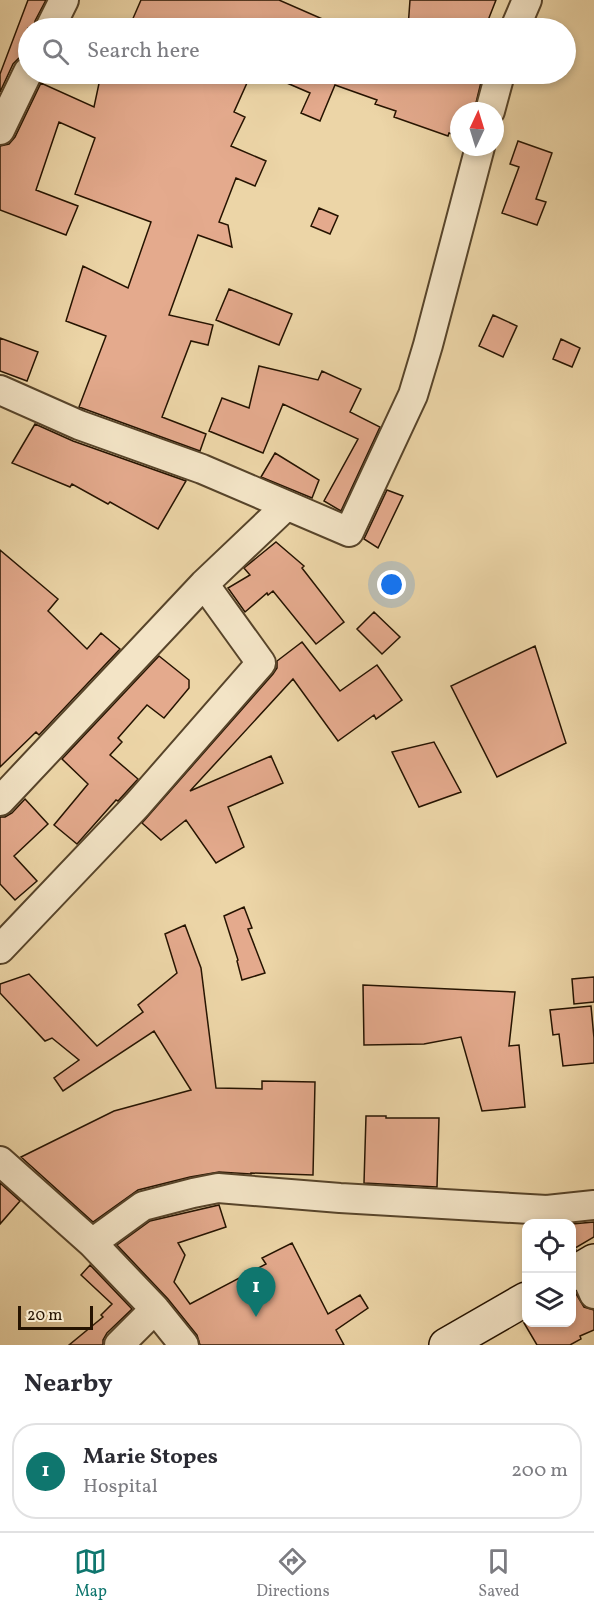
<!DOCTYPE html>
<html lang="en">
<head>
<meta charset="utf-8">
<style>
	:root { --surface:#fff; --page:#f2f2f3; --text:#2b2b33; --muted:#7c7c81; --line:#e1e1e2; --accent:#0f766e }
	body { margin:0; font-family:Vollkorn,serif; background:var(--page); color:var(--text) }
	.controls { position:absolute; right:18px; bottom:18px; display:grid; overflow:hidden; border-radius:12px; box-shadow:0 3px 9px #0003 }
	.controls button { width:54px; height:54px; display:grid; place-items:center; padding:0; border:0; border-bottom:2px solid var(--line); background:var(--surface); color:var(--text); font:30px sans-serif }
	.compass { position:absolute; left:450px; top:102px; width:54px; height:54px; border-radius:50%; background:var(--surface); box-shadow:0 3px 9px #0003; rotate:4deg }
	.scale { position:absolute; left:18px; bottom:15px; width:75px; box-sizing:border-box; padding-left:6px; border:3px solid #251300; border-top:0; font-size:16px; line-height:21px; white-space:nowrap; color:#251300; -webkit-text-stroke:4px #f3e4c6; paint-order:stroke }
	.you { position:absolute; left:392px; top:585px; width:21px; height:21px; margin:-15px; border:4px solid #fff; border-radius:50%; background:#1a73e8; box-shadow:0 0 0 9px #1a73e833 }
	.badge { display:grid; place-items:center; width:39px; height:39px; border-radius:50%; background:var(--accent); color:#fff; font-size:20px; font-weight:700 }
	.pin { position:absolute; translate:-50% -50px; filter:drop-shadow(0 2px 3px #0008) }
	.pin::after { content:''; position:absolute; top:32px; width:21px; height:18px; background:inherit; clip-path:polygon(0 0,100% 0,50% 100%) }
	.list { margin:0; padding:0; list-style:none }
	h2 { display:flex; justify-content:space-between; align-items:center; height:78px; margin:0; padding:0 24px; font-size:26px }
	h2 small { font-size:20px; font-weight:400; color:var(--muted) }
	.list li { display:grid; grid-template-columns:39px 1fr auto; gap:18px; align-items:center; box-sizing:border-box; height:96px; margin:0 12px 12px; padding:0 12px; border:2px solid var(--line); border-radius:24px }
	.list b { display:block; font-size:22px; white-space:nowrap }
	.list p { margin:0; font-size:20px; white-space:nowrap; color:var(--muted) }
	.list em { font-size:20px; font-style:normal; color:var(--muted) }
	.icon { flex:none; width:33px; height:33px; fill:none; stroke:currentColor; stroke-width:2; stroke-linecap:round; stroke-linejoin:round }
	.map { position:relative; flex:none; width:594px; height:1345px; overflow:hidden }
	.search { position:absolute; background:var(--surface); box-shadow:0 3px 9px #0003; left:18px; right:18px; top:18px; height:66px; display:flex; align-items:center; gap:15px; box-sizing:border-box; padding:0 21px; border-radius:33px; color:var(--muted); font-size:22px }
	.sheet { height:186px; background:var(--surface) }
	nav { display:flex; justify-content:space-around; align-items:center; box-sizing:border-box; height:84px; border-top:2px solid var(--line); background:var(--surface); font-size:16px; color:var(--muted) }
	nav a { display:grid; justify-items:center; gap:3px }
	nav .on { color:var(--accent) }
	.map>svg:first-child { display:block }
</style>
</head>
<body>
<div class="map">
<svg width="594" height="1345" viewBox="0 0 594 1345">
	<rect width="100%" height="100%" fill="#ecd5a7"/>
	<filter id="stains"><feTurbulence type="fractalNoise" baseFrequency=".00333" numOctaves="4"/><feColorMatrix values="0 0 0 0 .2 0 0 0 0 .09 0 0 0 0 .02 0 0 0 .5 -.17"/></filter>
	<radialGradient id="worn" r=".72"><stop offset=".6" stop-color="#630" stop-opacity="0"/><stop offset="1" stop-color="#630" stop-opacity=".3"/></radialGradient>
	<!-- building -->
	<path fill="#e4aa8d" stroke="#251300" stroke-width="1.5" d="M28,0H46L35,21L34,28H28V56L19,58L13,64L0,92V74Z
		M141,0H279L343,28H143L131,23Z
		M410,0H496L485,28H408Z
		M101,74H251L234,112L245,117L231,146L266,161L255,186L236,178L219,222L228,225L232,247L198,235L169,315L213,325L208,345L191,341L162,417L206,434L200,451L79,407L106,336L66,321L83,266L128,288L151,222L75,194L95,138L59,122L36,190L78,206L66,235L0,210V146L9,144L15,137L41,83L94,107Z
		M266,74H465L476,78L478,74H483L474,111H459V136L449,133L448,136L394,117L396,111L375,104L377,100L335,85L320,121L301,113L310,93Z
		M518,141L552,153L536,199L546,202L537,225L502,213L519,167L510,164Z
		M319,208L338,216L330,234L311,226Z
		M229,289L292,314L279,345L216,320Z
		M493,315L517,326L503,357L479,346Z
		M0,338L38,352L27,381L0,371Z
		M561,339L580,348L572,367L553,359Z
		M259,366L318,380L322,371L361,389L350,412L380,427L341,511L324,501L358,439L283,404L263,453L209,431L222,398L249,408Z
		M35,424L73,441L186,481L158,529L110,502L108,504L72,484L70,487L12,463Z
		M275,453L319,480L312,498L261,477Z
		M387,490L403,496L378,548L364,539Z
		M276,542L304,566L302,568L344,622L316,644L273,591L268,595L267,593L245,612L228,588L250,575L244,568Z
		M0,550L58,599L48,611L87,649L101,633L120,649L39,735L36,732L0,767Z
		M374,612L400,637L382,654L357,629Z
		M302,642L340,691L377,665L402,700L376,719L374,715L338,741L293,679L190,791L271,756L283,783L228,807L244,847L216,863L186,820L161,840L142,823L273,674L277,668V661Z
		M535,646L566,743L497,777L451,686Z
		M159,656L189,680V688L164,718L147,705L118,738L122,742L110,755L138,779L118,801L116,800L77,844L54,825L88,784L62,759Z
		M434,742L461,792L419,807L392,752Z
		M25,799L48,824L14,856L37,881L15,900L0,884V817H5L12,813Z
		M244,907L252,928L248,929L265,973L242,980L237,961L238,960L224,916Z
		M185,925L201,968L216,1088L262,1089V1081L315,1082L313,1175L251,1173V1174L219,1172L190,1177L138,1190L93,1222L21,1157L114,1111L191,1090L154,1031L63,1091L54,1078L79,1060L52,1038L45,1041L0,993V984L29,974L97,1046L143,1012L138,1005L177,973L165,934Z
		M594,977V1002L574,1004L572,979Z
		M363,985L515,992L509,1046L519,1045L525,1107L482,1111L461,1037L424,1044L364,1045Z
		M591,1006L594,1038V1063L563,1066L559,1034L553,1035L550,1010Z
		M366,1116H386V1118H439L437,1187L364,1183Z
		M0,1183L20,1201L0,1224Z
		M219,1205L226,1227L178,1243L185,1255L174,1282L190,1304L266,1264L262,1258L292,1243L328,1314L360,1295L368,1308L336,1330L344,1345H200L197,1335L168,1299L117,1245L150,1221Z
		M594,1222V1237L575,1248L576,1250L572,1253V1224Z
		M90,1265L132,1309L107,1333L103,1340V1345H69L103,1317L101,1315L112,1304L81,1275Z
		M575,1292L584,1307L594,1310V1330L580,1336L581,1339L570,1345H537L524,1323H572V1293Z"/>
	<g fill="none" stroke-linecap="round" stroke-linejoin="round">
		<defs>
			<path id="street" d="M50,28L64,0
				M515,28L527,0
				M490,111L500,74
				M0,130L28,72
				M0,390L79,425L202,469L349,532L413,395L428,345L480,147
				M0,801L204,584L286,506
				M0,949L137,805L261,663L204,584
				M0,1161L92,1243L155,1309L184,1345
				M92,1243L143,1206L193,1193L218,1188L340,1198L547,1210L594,1205
				M582,1267L594,1294
				M119,1345L155,1309"/>
			<path id="secondary" d="M572,1274L594,1261
				M446,1345L526,1299"/>
		</defs>
		<!-- street casing -->
		<use href="#street" stroke="#57442a" stroke-width="32"/>
		<!-- secondary casing -->
		<use href="#secondary" stroke="#251300" stroke-width="36"/>
		<!-- street -->
		<use href="#street" stroke="#f3e4c6" stroke-width="28"/>
		<!-- secondary -->
		<use href="#secondary" stroke="#f3e4c6" stroke-width="33"/>
	</g>
	<rect width="100%" height="100%" filter="url(#stains)"/>
	<rect width="100%" height="100%" fill="url(#worn)"/>
</svg>
<div class="controls">
<button><svg class="icon" aria-label="locate" viewBox="0 0 24 24"><circle cx="12" cy="12" r="6"/><path d="M12 2v4M12 18v4M2 12h4M18 12h4"/></svg></button>
<button><svg class="icon" aria-label="layers" viewBox="0 0 24 24"><path d="M12 4l9 5-9 5-9-5zM3 14l9 5 9-5"/></svg></button>
</div>
<svg class="compass" viewBox="-18 -18 36 36"><path d="M0-13l5 13h-10z" fill="#e53935"/><path d="M0 13l5-13h-10z" fill="#7c7c81"/></svg>
<div class="scale">20 m</div>
<div class="you"></div>
<div class="pin badge" style="left:256px;top:1317px">1</div>
<div class="search"><svg class="icon" aria-label="search" viewBox="0 0 24 24"><circle cx="10" cy="10" r="6"/><path d="M15 15l6 6"/></svg>Search here</div>
</div>
<section class="sheet">
<h2>Nearby<small></small></h2>
<ul class="list">
<li><span class="badge">1</span><div><b>Marie Stopes</b><p>Hospital</p></div><em>200 m</em></li>
</ul>
</section>
<nav>
<a class="on"><svg class="icon" aria-label="map" viewBox="0 0 24 24"><path d="M3 6l6-2 6 2 6-2v14l-6 2-6-2-6 2zM9 4v14M15 6v14"/></svg>Map</a>
<a><svg class="icon" aria-label="directions" viewBox="0 0 24 24"><path d="M12 3l9 9-9 9-9-9zM9 14v-3h6M13 9l2 2-2 2"/></svg>Directions</a>
<a><svg class="icon" aria-label="saved" viewBox="0 0 24 24"><path d="M7 4h10v16l-5-4-5 4z"/></svg>Saved</a>
</nav>
</body>
</html>
